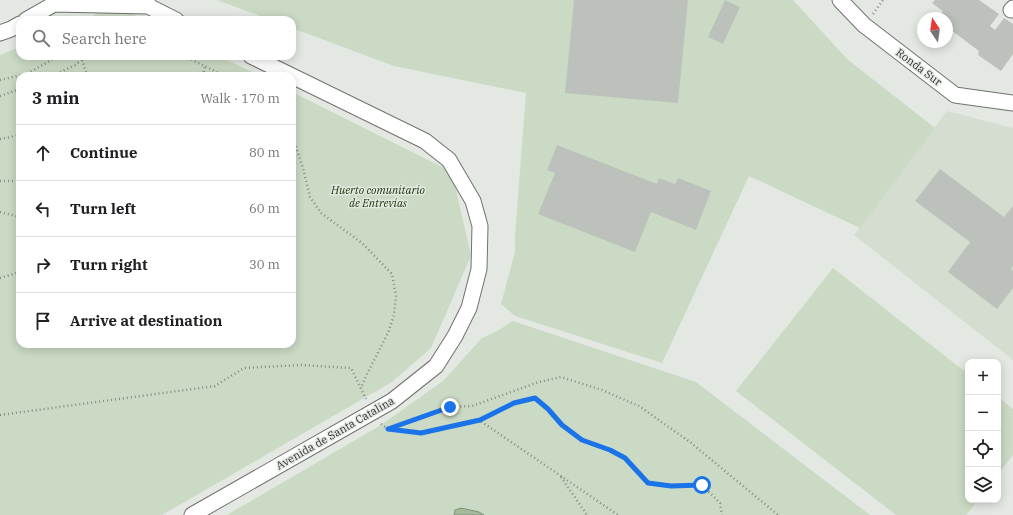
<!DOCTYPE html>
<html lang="en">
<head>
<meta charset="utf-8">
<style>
	:root { --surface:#fff; --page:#f2f2f2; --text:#202124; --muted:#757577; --line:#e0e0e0 }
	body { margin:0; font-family:"IBM Plex Serif",serif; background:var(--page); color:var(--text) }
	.controls { position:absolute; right:12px; bottom:12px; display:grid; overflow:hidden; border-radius:8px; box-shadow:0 2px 10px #0003 }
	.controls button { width:36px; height:36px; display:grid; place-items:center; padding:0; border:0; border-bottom:1px solid var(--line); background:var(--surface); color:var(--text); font:20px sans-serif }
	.compass { position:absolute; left:917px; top:12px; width:36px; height:36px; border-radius:50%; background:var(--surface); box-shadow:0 2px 10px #0003; rotate:347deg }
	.stop { position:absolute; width:12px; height:12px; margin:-9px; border:3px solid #1a73e8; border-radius:50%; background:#fff }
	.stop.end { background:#1a73e8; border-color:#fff; box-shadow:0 1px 4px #0008 }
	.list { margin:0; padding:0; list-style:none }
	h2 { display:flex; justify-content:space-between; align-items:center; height:52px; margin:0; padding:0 16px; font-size:17px }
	h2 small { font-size:13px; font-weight:400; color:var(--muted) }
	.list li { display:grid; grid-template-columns:26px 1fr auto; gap:12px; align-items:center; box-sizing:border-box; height:56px; padding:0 16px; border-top:1px solid var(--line) }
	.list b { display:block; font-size:15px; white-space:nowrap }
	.list em { font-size:13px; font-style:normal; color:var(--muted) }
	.icon { flex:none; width:22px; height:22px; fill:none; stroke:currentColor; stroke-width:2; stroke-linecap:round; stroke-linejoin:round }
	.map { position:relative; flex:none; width:1013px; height:515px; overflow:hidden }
	.search { position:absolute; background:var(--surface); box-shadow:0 2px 10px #0003; left:16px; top:16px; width:280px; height:44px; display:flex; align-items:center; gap:10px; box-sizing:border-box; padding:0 14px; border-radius:12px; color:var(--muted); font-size:15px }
	.panel { position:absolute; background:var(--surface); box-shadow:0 2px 10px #0003; left:16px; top:72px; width:280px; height:276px; border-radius:12px }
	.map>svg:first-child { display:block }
</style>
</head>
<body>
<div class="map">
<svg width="1013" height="515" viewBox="0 0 1013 515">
	<rect width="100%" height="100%" fill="#e4e8e2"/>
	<!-- built -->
	<path fill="#d5ddd1" d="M947,111L1013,128V360L854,235Z"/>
	<!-- green -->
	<path fill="#cbdac4" d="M217,0H793L847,59L935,128L860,228L749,176L662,363L515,316L501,304L515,252V236L526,93L394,66L292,28V20H271Z
		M107,9H124L145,20H84Z
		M20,47V56H219L260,76H20V344H292V92L452,172L471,256L431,348L392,382L162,515H0V55Z
		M833,268L968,374V500H978L966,515H896L736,391Z
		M513,321L696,382L870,515H227L381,425L443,381L482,338L497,331Z
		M998,397L1013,409V455L998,474Z"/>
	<!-- water -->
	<path fill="#a3bb99" stroke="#81927a" d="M461,508L479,512L484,515H454L455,510Z"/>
	<!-- building -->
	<path fill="#bdc1bb" d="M574,0H688L678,103L565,93Z
		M725,0L740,7L723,44L708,37Z
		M935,0H979L999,14L990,26L995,30L1004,18L1013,24V54L1001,71L978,55L979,51L947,27V18H939L943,11L932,3Z
		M557,145L657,184L659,178L675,184L678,178L711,191L696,230L651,212L635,252L538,214L555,173L547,170Z
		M940,169L1004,217L1013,206V266L1011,269L1013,271V288L997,309L948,272L970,242L915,201Z"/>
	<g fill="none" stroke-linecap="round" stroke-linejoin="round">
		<defs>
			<path id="minor" d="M840,0L864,25L955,95L1013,103
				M140,2L176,20
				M53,4L148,6L147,0
				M1011,10L1013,8
				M26,20L61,0
				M0,33L11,29L20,24
				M251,56L292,76
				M192,515L392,401L436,366L455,336L469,308L479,269L480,226L473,201L449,160L425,141L292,76"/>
		</defs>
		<!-- minor casing -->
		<use href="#minor" stroke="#6f736e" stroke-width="17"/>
		<!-- path -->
		<path stroke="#878a86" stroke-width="2.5" stroke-dasharray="1 3" stroke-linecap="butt" d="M873,14L883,0
			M81,56L87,76
			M184,56L225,76
			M53,76L75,65L87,56
			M203,76L205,66
			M0,80L26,74L59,56
			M0,96L20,89
			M292,135L303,168L310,197L321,213L362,243L392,274L396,296L394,315L388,333L366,376L361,388
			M0,139L20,135
			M0,181H20
			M0,212L20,217
			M0,278L20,272
			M0,415L215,386L244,368L301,365L351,368L366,399
			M479,420L514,403L535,398L548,409L562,425L582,440L610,450L625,458L648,483L671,486L702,485L720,503L722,515
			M381,424L388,429L421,433L479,420L618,515
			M388,429L450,407L472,406L539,382L561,377L602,390L639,406L690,442L778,515
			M561,477L587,515"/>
		<!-- minor -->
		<use href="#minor" stroke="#fff" stroke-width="15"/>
	</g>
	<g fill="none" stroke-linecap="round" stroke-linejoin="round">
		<!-- route -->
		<path stroke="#1a73e8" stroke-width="5" d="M450,407L388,429L421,433L480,420L514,403L535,398L548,409L562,425L582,440L610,450L625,458L648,483L671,486L702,485"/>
	</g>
	<g text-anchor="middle" stroke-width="3" stroke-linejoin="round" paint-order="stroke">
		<!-- street labels -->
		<g font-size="11" fill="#323331" stroke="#e4e8e2">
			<text transform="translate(919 67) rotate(37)" y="4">Ronda Sur</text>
			<text transform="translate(335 433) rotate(-30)" y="4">Avenida de Santa Catalina</text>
		</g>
		<!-- park labels -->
		<g font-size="11" font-style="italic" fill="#183704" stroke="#e4e8e2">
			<text x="378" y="194">Huerto comunitario<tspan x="378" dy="13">de Entrevías</tspan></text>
		</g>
	</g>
</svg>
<div class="controls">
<button>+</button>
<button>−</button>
<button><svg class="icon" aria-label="locate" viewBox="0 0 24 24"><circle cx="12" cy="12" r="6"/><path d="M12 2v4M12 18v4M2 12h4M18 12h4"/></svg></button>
<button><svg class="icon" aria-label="layers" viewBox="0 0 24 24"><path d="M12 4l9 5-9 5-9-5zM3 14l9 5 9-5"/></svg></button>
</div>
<svg class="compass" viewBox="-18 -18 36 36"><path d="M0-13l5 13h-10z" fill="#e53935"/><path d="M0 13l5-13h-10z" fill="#757577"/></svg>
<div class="stop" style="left:702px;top:485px"></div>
<div class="stop end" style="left:450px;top:407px"></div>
<div class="search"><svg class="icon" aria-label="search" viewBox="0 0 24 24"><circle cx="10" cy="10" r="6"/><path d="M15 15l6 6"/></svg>Search here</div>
<section class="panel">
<h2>3 min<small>Walk · 170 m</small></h2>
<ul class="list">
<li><svg class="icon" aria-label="ahead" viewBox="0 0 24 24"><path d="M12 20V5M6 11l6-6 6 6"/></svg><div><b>Continue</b></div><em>80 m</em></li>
<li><svg class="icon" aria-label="left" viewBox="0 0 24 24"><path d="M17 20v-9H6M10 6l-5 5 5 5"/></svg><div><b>Turn left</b></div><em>60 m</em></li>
<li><svg class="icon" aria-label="right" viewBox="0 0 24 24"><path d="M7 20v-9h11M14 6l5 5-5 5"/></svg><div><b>Turn right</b></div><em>30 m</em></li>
<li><svg class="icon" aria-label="arrive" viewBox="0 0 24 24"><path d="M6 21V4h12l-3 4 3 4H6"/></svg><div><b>Arrive at destination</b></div></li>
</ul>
</section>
</div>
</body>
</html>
